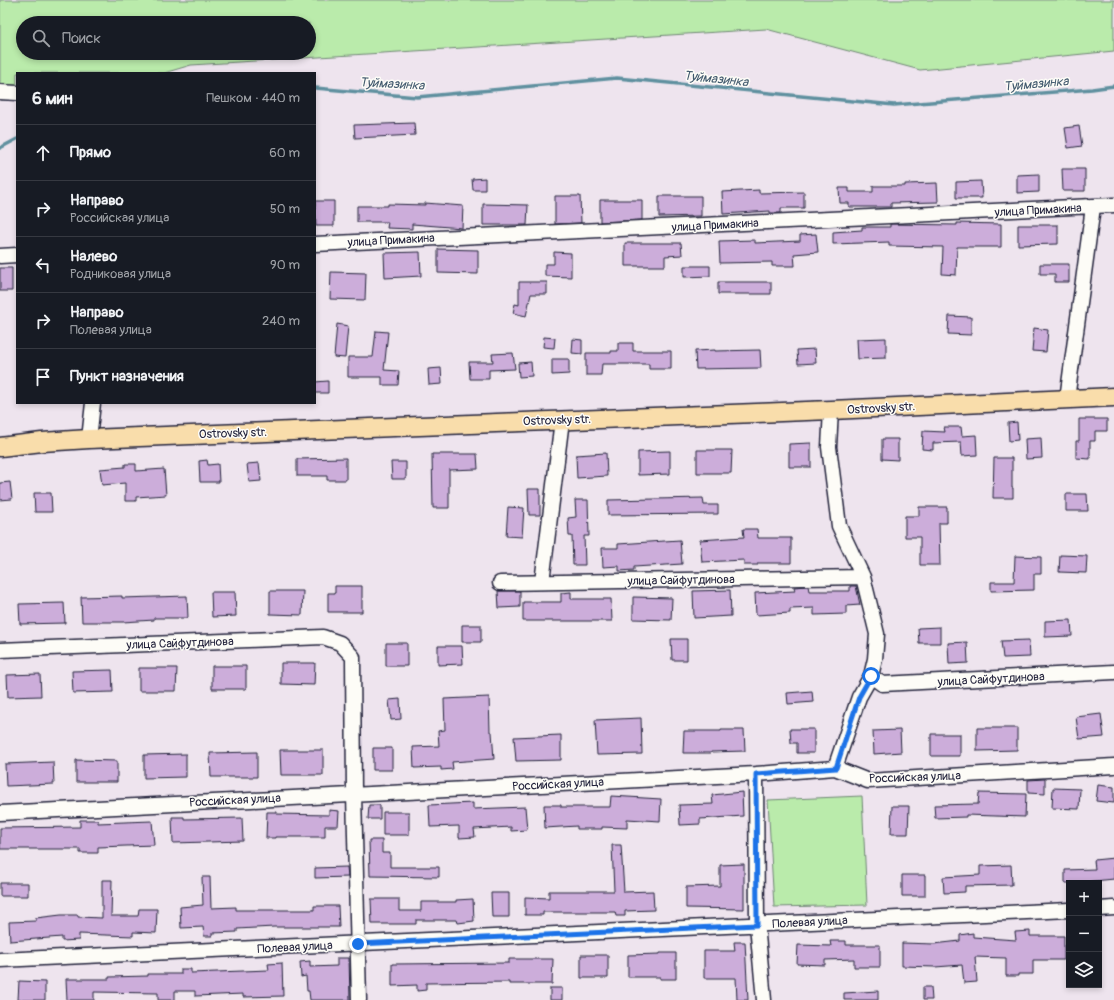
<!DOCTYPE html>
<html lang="ru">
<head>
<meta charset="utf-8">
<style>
	:root { --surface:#171b24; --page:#242831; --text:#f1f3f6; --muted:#9ea1a6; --line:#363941 }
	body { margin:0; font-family:Pangolin,sans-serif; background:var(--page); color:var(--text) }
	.controls { position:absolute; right:12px; bottom:12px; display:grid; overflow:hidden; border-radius:0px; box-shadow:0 2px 6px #0003 }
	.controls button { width:36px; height:36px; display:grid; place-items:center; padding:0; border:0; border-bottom:1px solid var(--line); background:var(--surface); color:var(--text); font:20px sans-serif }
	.stop { position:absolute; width:12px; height:12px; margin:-9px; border:3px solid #1a73e8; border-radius:50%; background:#fff }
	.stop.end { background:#1a73e8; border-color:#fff; box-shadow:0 1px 4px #0008 }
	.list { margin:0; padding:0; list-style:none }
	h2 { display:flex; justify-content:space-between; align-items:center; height:52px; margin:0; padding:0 16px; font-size:17px }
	h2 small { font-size:13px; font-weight:400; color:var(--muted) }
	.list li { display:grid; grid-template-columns:26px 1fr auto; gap:12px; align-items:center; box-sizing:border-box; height:56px; padding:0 16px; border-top:1px solid var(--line) }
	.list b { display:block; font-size:15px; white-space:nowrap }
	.list p { margin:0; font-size:13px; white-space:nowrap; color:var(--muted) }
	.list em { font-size:13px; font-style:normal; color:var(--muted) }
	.icon { flex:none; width:22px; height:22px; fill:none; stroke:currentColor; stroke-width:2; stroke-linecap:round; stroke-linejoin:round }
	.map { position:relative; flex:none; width:1114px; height:1000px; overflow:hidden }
	.search { position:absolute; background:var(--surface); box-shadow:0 2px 6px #0003; left:16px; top:16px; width:300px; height:44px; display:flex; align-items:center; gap:10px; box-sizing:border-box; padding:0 14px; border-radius:22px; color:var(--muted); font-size:15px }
	.panel { position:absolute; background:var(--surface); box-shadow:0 2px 6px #0003; left:16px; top:72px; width:300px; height:332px; border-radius:0px }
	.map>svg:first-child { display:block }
</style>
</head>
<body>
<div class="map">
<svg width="1114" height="1000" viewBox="0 0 1114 1000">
	<rect width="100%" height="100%" fill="#eee4ee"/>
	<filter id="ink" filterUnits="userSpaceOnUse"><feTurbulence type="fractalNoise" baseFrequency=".025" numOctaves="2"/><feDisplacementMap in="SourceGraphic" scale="8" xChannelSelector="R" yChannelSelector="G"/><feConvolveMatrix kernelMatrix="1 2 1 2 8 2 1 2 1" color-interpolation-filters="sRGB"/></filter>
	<g filter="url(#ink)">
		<!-- green -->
		<path fill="#baebab" stroke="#6e8673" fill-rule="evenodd" d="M0,0H1114V51L920,70L766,29L191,65L164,73H17V100H0ZM23,23H309V53H23Z
			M862,796L867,905L774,907L768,800Z"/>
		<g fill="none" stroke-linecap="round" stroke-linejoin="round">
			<!-- stream -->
			<path stroke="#5f909f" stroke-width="3.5" d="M315,88L417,97L617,78L894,105L1092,89L1114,86
				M0,148L17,139"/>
		</g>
		<!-- building -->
		<path fill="#ccadda" stroke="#22223b" d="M414,123L415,135L355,138L354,125Z
			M1079,126L1082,146L1068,148L1065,128Z
			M1062,169H1085V191H1063Z
			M1039,174V192L1017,193V175Z
			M485,178V190H473L472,179Z
			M981,181L982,198H956V182Z
			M937,183L938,202L891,203V207H849V203H840L839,188H849V192H873V186H905V184Z
			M759,190V193L804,192V208H781V213H770V211L723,214L722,192Z
			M555,196H580L581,223L555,224Z
			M659,196H701V216L659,217Z
			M600,200H642V220L600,222Z
			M315,201H334V226H316Z
			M425,203L463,206L462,228L412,224V229L387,228L388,222H357V206H388V204L425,205Z
			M483,204L528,205L527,225H483Z
			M957,223L1001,224V247H957L956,275L942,274L943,247L889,246V242L833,244V232L862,230V227H890V224L957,225Z
			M1018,225H1058V244L1018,245Z
			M816,234L818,252L794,254L795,266H772V262L720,263L719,241L755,240V243L800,241V235Z
			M625,243H681L682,255L665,256V266H625Z
			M438,249L478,250V274L438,273Z
			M420,252L421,276L385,278L384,253Z
			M554,252L571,253V277L545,276V264H554Z
			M1040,264H1069V282H1055V274H1040Z
			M684,266H710V276L684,277Z
			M0,268H12V291H0Z
			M331,272L366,273L365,300L330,299Z
			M519,282H547V294H531L526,316L513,313L515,304L519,305Z
			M718,282H771V294H718Z
			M949,316L971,317V335L948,334Z
			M337,324L348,326L345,358L334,357Z
			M1034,328L1048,330L1046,352L1032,351Z
			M376,331L388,332L384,370L399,371L398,385H382V377H348V357H373Z
			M544,337L555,338L554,348L543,347Z
			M886,338V358L858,359L857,339Z
			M573,339L582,340V354L572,353Z
			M618,343H633V351H671V369H649V364H602L601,375H586V353H611V351H618Z
			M815,349L816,363L798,364L797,350Z
			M715,350V351L760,350L761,368L696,369L695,351Z
			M513,353L515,369L489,370V379H470L469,362H493L492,354Z
			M552,359H569V374L552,375Z
			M531,362L532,376L519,377L518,363Z
			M441,368L442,384L429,385L428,369Z
			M328,381V393H315V382Z
			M1079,419H1107V431H1095V441H1090V459L1076,458V441H1079Z
			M1017,422L1018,440L1009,441L1008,423Z
			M944,427H961L962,436L976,435L977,455L962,456L961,442L933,443V450L922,449L923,431L945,432Z
			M1041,438L1042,458L1026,459L1025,439Z
			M882,439H898V460L882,459Z
			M811,443V467H789V444Z
			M697,450H732L731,473H697Z
			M670,451V474L638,475V452Z
			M606,453L607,476L577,478L576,455Z
			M432,454H477L478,469L449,470V508H433Z
			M346,458V480H327V476H297V459Z
			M994,458H1012V488H1013V498H993Z
			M207,460L208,465L218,464L219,482H200L199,461Z
			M391,462H406V479H392Z
			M259,463L261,481L249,482L247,464Z
			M125,464H136V471L164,469L166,495L136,497V501H125V483L102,485L100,469L125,467Z
			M10,482L12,499L0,500V483Z
			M528,489H540V515H529Z
			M34,493H51L52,512H35Z
			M1066,494H1087L1088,511H1066Z
			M703,498L704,505H718V514L608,515V500Z
			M575,500H588L589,536H584L585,565H573L572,536H569L568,518L576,517Z
			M508,507L524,508L522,537L506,536Z
			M919,507H947V523H939L940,565H920V537H905V516H919Z
			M743,529H757L758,538H791V563H758V565H744V560L702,562L700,540L744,537Z
			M680,540L682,564L634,567V570L619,571V566L603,567L602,548H618V544Z
			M1060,555L1087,556L1086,573L1059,572Z
			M1015,556L1041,557V574H1034V590L991,591V582H1014Z
			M335,586H362V612H328V593H335Z
			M808,586L809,591H850V586H856L860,605L846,606V614L814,615V608L790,609V613L756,615L755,593L795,591L794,587Z
			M730,590L731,616L694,618L693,591Z
			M270,591H303L302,615L270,614Z
			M498,591H520V607L499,608Z
			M211,592H235L236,616L212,617Z
			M571,592V599H611L612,621H523V602H561V593Z
			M122,596V598L187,596L188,618H154V620L123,622H82L81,597Z
			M633,597L672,598L671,620L633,619Z
			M64,603L65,623L20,624L19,604Z
			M1071,620L1072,636L1045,637V621Z
			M462,625H481V642H462Z
			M940,627V643H919L918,628Z
			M671,639H687V660H672Z
			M1029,640L1030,657L1003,658L1001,641Z
			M967,642L968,663L949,664L948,643Z
			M386,643H407V666H386Z
			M438,646H462L463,664L438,665Z
			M281,663H315L314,685L281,684Z
			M212,666H246V689H212Z
			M139,668H177L176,691H139Z
			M112,670L113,692L73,693L72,671Z
			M40,674L41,696L8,697L7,675Z
			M812,691L813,702L788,704L787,693Z
			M489,697L490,732H492L494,759L452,762L453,769L441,770V767L414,768L413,747L439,746L438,731L445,730L444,699Z
			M400,699L401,719L391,720L389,700Z
			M1101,714L1104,737L1079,739L1076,717Z
			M641,718L642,754L597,755L595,720Z
			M977,728H1017V750L977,751Z
			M790,729H814V753H797V743H791Z
			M721,730H744L745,751L711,752V753H683L684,731H721Z
			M900,730L901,752L874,754L873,731Z
			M931,734H960V756H931Z
			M561,735V760L516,761L514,737Z
			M373,748H392V770H373Z
			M280,750H323V775H281Z
			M257,752V777H211L210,753Z
			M186,754V777L144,778V755Z
			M76,760L117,761V782H76Z
			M53,762L54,784L6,786L5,764Z
			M1045,779V794L1028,793V780Z
			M1098,785L1114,787V803L1096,801Z
			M1053,788L1080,789L1079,809L1052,808Z
			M742,792L743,816L700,819V824L680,825L679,805L713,804L712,795Z
			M979,793L1026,794L1025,817L966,815V817L935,818L934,805L978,804Z
			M611,796L661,799L660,821L627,819V828L602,827V829H577V826L545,828L544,805H561V807H610Z
			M473,803V809L525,807L527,830L511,831V827L474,829L475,837L459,838V826L430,827L429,805Z
			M369,805H380V819H368Z
			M892,806H909L908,834H891Z
			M329,810L339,811L338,826H325V837H275V838H266L267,812H276V814L329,815Z
			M383,812H409V835H383Z
			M172,817H184V819L242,818L243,841L173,843Z
			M80,820H98V823L152,821L154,845L98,847V853H80V849H0V828L80,827Z
			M369,840H382V853H390V867H439V877L370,876Z
			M612,845H621L624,892L653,891L654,910L625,911V916H616L615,912H543V915H525V897L549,898V891H614Z
			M1114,858V879L1084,882V883H1065V870L1095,869L1094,860Z
			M744,864V909L686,908V887L720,886V865Z
			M1011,865L1012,885L965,886V892L944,893L943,877L980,875V866Z
			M347,867L348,877L315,878V868Z
			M902,875H925V896H902Z
			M202,877H210L211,908L236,907V910H314V906H338L339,927H274L237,929V932L212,933V936H204L203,927L181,928L180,907L203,905Z
			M102,880H112L111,916H138L139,909H157L156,933L133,932V936L79,934V940L62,941V937L10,941L9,922L36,921V918L61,915H78V917L102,918Z
			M0,883H28V896H0Z
			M491,893H509V917H492Z
			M371,899H399V911H421V902H456V900L473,899L474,921L458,923L457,920H416V924H372Z
			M1030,931V936H1064V960H1033V974H1018V976H1006V958L975,957L977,982L964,983L962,965L935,967L902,966V943L934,944L960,941V935L973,933V937L1016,940L1015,932Z
			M830,941H846V945H880V967H854V959L825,960V965L797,964L798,945L831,946Z
			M734,942H745L748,1000H737L736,978H704V951H735Z
			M660,953H676V979H660V977H628V955L660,954Z
			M581,955H608V978H581Z
			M337,958H349L350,1000H310L309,991H307L306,976L301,977L300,962L310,961V967L337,966Z
			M509,959H553L552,984H509V982L426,983V990L417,991V985L392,986V964L509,963Z
			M282,963L283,996L243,997V994L195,996V991H175V1000H158V993L94,992V1000H67L66,979H109V977L148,976V974H181V969H191V973L269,970L268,964Z
			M19,981L45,982V1000H18Z
			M923,987H931L932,1000H923Z
			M550,988H562V1000H550Z
			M878,991V1000H844V993Z"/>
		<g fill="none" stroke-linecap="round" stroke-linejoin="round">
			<defs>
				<path id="minor" d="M0,92L17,93
					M315,244L1114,205
					M0,256L17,255
					M1067,399L1093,207
					M831,410L829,447L839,526L863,577L877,634L875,659L871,676L859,697L835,768
					M89,439L93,403
					M542,582L562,420
					M500,583L863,577
					M0,650L323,637L340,643L353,657L354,794L359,1000
					M871,676L882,684L1114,672
					M756,774L757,925L764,1000
					M0,813L756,774L835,768L868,781L1114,766
					M1099,909L1114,908
					M0,960L1069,910"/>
				<path id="major" d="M0,447L42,442L89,439L831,410L1114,397"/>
			</defs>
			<!-- minor casing -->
			<use href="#minor" stroke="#22223b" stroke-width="17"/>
			<!-- major casing -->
			<use href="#major" stroke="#22223b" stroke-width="21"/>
			<!-- minor -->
			<use href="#minor" stroke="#fdfcf7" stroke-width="14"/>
			<!-- major -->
			<use href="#major" stroke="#f9ddab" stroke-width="18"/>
		</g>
	</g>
	<g fill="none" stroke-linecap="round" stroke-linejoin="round" filter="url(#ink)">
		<!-- route -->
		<path stroke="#1a73e8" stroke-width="5" d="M358,944L757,925L756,774L836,768L859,697L871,676"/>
	</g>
	<g text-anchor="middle" stroke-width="3" stroke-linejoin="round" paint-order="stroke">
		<!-- street labels -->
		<g font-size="12" fill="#22223b" stroke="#fdfcf7">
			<text transform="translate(1038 210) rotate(-3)" y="4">улица Примакина</text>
			<text transform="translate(715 225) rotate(-3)" y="4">улица Примакина</text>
			<text transform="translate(391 240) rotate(-3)" y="4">улица Примакина</text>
			<text transform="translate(881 408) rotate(-3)" y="4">Ostrovsky str.</text>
			<text transform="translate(557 420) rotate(-2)" y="4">Ostrovsky str.</text>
			<text transform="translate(233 433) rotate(-2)" y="4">Ostrovsky str.</text>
			<text transform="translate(681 580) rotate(-1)" y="4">улица Сайфутдинова</text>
			<text transform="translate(180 643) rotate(-2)" y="4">улица Сайфутдинова</text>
			<text transform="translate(991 679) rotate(-3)" y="4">улица Сайфутдинова</text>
			<text transform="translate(915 777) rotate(-2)" y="4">Российская улица</text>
			<text transform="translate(558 784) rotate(-3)" y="4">Российская улица</text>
			<text transform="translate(235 800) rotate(-3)" y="4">Российская улица</text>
			<text transform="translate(810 922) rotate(-3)" y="4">Полевая улица</text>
			<text transform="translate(295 947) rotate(-3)" y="4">Полевая улица</text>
		</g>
		<!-- water labels -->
		<g font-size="13" font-style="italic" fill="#41596d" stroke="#fdfcf7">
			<text transform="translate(716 78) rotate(6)" y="5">Туймазинка</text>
			<text transform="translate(392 83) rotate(3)" y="5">Туймазинка</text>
			<text transform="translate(1036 83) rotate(-5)" y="5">Туймазинка</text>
		</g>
	</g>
</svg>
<div class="controls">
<button>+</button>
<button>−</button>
<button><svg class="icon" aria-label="layers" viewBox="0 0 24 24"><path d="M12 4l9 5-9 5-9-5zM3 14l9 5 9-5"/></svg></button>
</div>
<div class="stop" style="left:871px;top:676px"></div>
<div class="stop end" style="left:358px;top:944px"></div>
<div class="search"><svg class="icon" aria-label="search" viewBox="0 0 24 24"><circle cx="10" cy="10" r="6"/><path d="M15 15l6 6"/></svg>Поиск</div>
<section class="panel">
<h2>6 мин<small>Пешком · 440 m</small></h2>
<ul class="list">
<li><svg class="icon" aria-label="ahead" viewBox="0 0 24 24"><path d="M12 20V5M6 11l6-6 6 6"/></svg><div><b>Прямо</b></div><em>60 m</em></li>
<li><svg class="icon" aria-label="right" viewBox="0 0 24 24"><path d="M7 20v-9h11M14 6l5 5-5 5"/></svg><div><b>Направо</b><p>Российская улица</p></div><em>50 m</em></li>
<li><svg class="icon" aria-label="left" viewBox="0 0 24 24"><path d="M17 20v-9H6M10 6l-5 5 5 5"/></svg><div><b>Налево</b><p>Родниковая улица</p></div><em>90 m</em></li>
<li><svg class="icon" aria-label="right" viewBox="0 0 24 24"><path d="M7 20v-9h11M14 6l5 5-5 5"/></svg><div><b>Направо</b><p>Полевая улица</p></div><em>240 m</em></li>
<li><svg class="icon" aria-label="arrive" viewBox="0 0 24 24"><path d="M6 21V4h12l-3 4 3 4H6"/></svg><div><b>Пункт назначения</b></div></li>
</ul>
</section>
</div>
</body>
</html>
